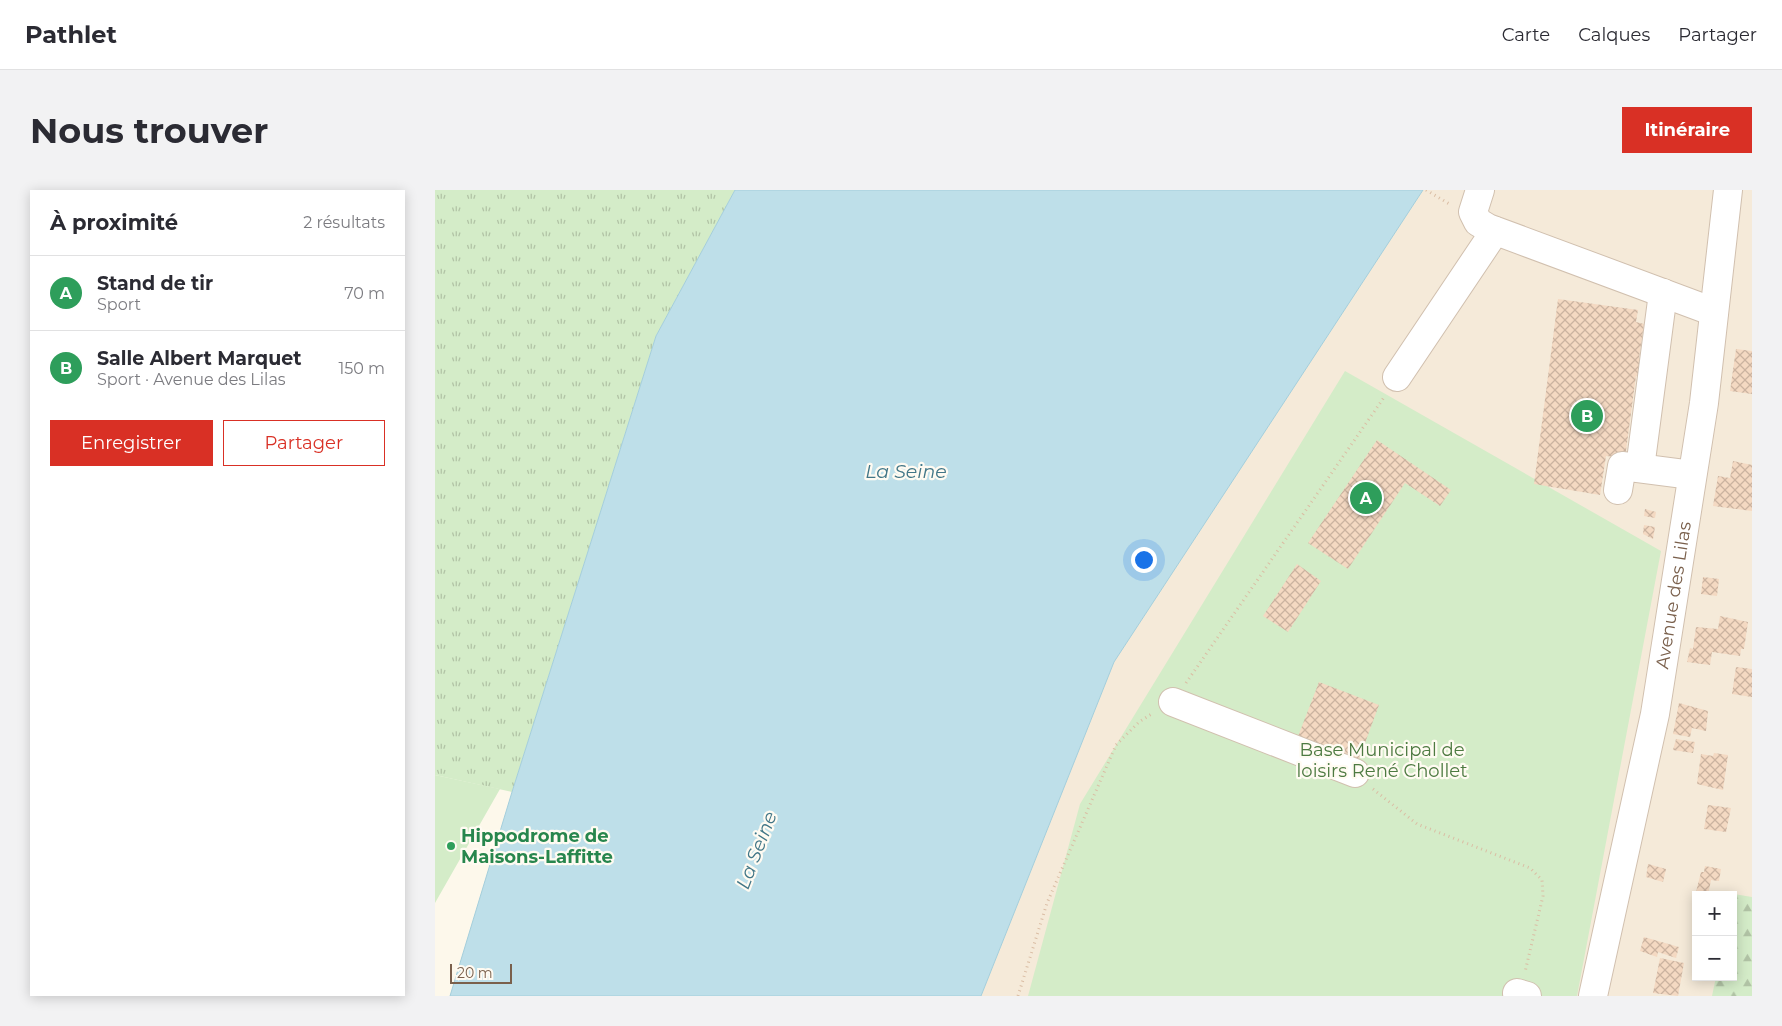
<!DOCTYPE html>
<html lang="fr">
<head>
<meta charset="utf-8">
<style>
	:root { --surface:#fff; --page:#f2f2f3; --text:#2b2b33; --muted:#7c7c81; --line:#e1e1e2; --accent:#d93025 }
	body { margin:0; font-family:Montserrat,sans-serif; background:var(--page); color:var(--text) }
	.controls { position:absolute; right:15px; bottom:15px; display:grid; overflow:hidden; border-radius:0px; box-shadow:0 2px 12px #0003 }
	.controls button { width:45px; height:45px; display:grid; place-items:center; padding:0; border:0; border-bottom:1px solid var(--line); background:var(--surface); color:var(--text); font:25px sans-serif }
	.scale { position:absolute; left:15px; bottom:12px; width:62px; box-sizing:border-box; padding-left:5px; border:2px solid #7a604c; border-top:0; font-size:14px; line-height:18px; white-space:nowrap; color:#7a604c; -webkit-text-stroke:4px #fffbf2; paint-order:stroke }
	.you { position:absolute; left:708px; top:369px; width:18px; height:18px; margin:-12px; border:4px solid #fff; border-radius:50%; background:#1a73e8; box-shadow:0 0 0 8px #1a73e833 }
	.badge { display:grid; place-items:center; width:32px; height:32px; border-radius:50%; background:var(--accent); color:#fff; font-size:16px; font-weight:700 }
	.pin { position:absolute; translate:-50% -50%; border:2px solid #fff; box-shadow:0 1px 5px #0006 }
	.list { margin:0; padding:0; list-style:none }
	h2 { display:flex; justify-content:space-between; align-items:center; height:65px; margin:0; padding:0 20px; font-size:21px }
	h2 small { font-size:16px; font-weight:400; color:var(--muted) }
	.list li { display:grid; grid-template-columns:32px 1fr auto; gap:15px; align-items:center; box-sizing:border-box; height:75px; padding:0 20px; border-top:1px solid var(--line) }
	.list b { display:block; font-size:19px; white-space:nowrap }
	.list p { margin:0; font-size:16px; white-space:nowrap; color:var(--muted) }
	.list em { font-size:16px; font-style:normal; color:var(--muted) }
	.actions { display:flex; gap:10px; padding:15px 20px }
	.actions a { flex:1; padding:11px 0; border:1px solid var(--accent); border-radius:0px; text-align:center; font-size:18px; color:var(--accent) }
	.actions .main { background:var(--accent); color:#fff }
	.map { position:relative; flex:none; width:1317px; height:806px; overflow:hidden; border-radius:0px }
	header { display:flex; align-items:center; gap:30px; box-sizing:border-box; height:70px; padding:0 25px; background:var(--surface); border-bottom:1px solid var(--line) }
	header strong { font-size:24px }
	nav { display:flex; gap:28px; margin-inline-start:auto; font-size:18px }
	.intro { display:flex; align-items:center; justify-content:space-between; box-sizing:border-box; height:120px; padding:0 30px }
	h1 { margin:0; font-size:35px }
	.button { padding:12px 22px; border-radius:0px; background:var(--accent); color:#fff; font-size:18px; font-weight:700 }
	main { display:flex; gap:30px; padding:0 30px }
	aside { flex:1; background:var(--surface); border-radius:0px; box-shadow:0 2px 12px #0003 }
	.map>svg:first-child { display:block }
</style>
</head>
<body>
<header>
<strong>Pathlet</strong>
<nav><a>Carte</a><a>Calques</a><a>Partager</a></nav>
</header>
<div class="intro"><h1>Nous trouver</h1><a class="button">Itinéraire</a></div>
<main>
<aside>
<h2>À proximité<small>2 résultats</small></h2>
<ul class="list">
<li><span class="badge" style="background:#2e9e5b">A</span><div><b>Stand de tir</b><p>Sport</p></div><em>70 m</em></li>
<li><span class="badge" style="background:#2e9e5b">B</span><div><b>Salle Albert Marquet</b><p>Sport · Avenue des Lilas</p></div><em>150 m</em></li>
</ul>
<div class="actions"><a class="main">Enregistrer</a><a>Partager</a></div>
</aside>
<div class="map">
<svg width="1317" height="806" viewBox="0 0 1317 806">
	<defs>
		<pattern id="grass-tufts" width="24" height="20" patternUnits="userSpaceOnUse" patternTransform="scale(1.25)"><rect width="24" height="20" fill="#d4ecc8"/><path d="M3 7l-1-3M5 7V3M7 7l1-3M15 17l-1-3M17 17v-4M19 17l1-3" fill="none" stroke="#b1c3a5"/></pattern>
		<pattern id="forest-firs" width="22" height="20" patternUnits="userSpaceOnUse" patternTransform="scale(1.25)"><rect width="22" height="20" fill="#d4ecc8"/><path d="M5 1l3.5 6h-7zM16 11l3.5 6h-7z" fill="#b1c3a5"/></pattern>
		<pattern id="building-cross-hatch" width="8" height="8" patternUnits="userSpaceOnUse" patternTransform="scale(1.25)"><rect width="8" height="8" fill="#f4d9c2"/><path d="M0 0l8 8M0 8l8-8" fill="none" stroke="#cbb3a0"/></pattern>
	</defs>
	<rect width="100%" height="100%" fill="#fdf8eb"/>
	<!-- residential -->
	<path fill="#f5ead9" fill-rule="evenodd" d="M988,0H1317V806H546L679,472ZM1261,705H1298V787H1261Z"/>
	<!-- grass -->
	<path fill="url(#grass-tufts)" d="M0,0H300L221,146L77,602L0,585Z"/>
	<!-- forest -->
	<path fill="url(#forest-firs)" d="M1299,704L1317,707V806H1277L1281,787H1298Z"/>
	<!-- park -->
	<path fill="#d4ecc8" d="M910,181L1226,361L1142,806H593L645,614Z
		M0,585L65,599L0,713Z"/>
	<!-- water -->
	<path fill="#bedfe9" stroke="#a4cedb" d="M300,0H988L679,472L546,806H15L77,602L221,146Z"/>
	<!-- building -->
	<path fill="url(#building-cross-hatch)" d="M1123,109L1203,120L1201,132L1209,134L1204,168L1208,169L1206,187L1201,186L1190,268L1171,266L1165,305L1099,294Z
		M1301,159L1317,161V204L1295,201Z
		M942,250L1016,300L1005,316L970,293L913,379L873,353Z
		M1298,271L1317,275V321L1278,316L1283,286L1295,288Z
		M1210,319L1221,322L1220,328L1209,326Z
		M1209,335L1220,337L1218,349L1208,344Z
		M862,374L886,391L853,442L828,426Z
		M1268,387L1284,389L1282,406L1266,404Z
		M1285,426L1313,432L1309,459H1306L1305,466L1277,462L1275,475L1252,472L1255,458L1258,459L1261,437L1283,439Z
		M1301,477L1317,479V507L1297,504Z
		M884,492L944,515L923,572L862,549Z
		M1244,513L1273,521L1271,541L1257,538L1255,547L1238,544Z
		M1241,549L1260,552L1258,563L1238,560Z
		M1279,563L1293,565L1288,600L1262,594L1266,564L1278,566Z
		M1273,615L1296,618L1291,642L1269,639Z
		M1213,674L1231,679L1228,692L1211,687Z
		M1270,676L1286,679L1284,691L1276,690L1273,705L1261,702L1266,682H1269Z
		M1209,747L1244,757L1241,768L1223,762L1222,767L1205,761Z
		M1225,768L1249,773L1243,806L1218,803Z"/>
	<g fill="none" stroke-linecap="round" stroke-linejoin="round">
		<defs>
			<g id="minor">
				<path d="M1045,0L1038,22L1043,32L1053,38L1279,122"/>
				<path d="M962,187L1060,41"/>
				<path d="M1205,278L1228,103"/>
				<path d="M1183,300L1187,276L1257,285"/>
				<path d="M738,512L920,583"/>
				<path d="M1082,803L1092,806"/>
				<path id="s1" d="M1158,806L1220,524L1269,213L1293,0"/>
			</g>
		</defs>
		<!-- minor casing -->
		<use href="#minor" stroke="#d1c0af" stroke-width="30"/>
		<!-- path -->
		<path stroke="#dabda4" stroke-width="3" stroke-dasharray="1 4" stroke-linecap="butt" d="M991,0L1016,15
			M751,493L950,206
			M938,599L982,634L1095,678L1107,690L1108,706L1090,782
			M583,806L612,713L681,555L704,532L718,523"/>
		<!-- minor -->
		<use href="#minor" stroke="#fff" stroke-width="28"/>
	</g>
	<!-- markers -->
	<circle fill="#2e9e5b" stroke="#fffbf2" stroke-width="2" cx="16" cy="656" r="5"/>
	<g text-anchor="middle" stroke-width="4.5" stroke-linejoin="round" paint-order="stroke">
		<!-- street labels -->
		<g font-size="18" fill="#7a604c" stroke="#fffbf2">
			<text dy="6" stroke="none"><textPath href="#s1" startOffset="409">Avenue des Lilas</textPath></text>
		</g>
		<!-- park labels -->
		<g font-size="18" fill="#4d7a41" stroke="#fffbf2">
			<text x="947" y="566">Base Municipal de<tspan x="947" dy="21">loisirs René Chollet</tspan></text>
		</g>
		<!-- leisure labels -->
		<g font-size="18" font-weight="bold" fill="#27864d" stroke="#fffbf2" text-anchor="start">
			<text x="26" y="652">Hippodrome de<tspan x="26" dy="21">Maisons-Laffitte</tspan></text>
		</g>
		<!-- water labels -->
		<g font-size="19" font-style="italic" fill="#417687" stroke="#fffbf2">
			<text x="471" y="288">La Seine</text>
			<text transform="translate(321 660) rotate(-69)" y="7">La Seine</text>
		</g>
	</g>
</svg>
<div class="controls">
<button>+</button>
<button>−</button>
</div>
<div class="scale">20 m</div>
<div class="you"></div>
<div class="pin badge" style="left:931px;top:308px;background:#2e9e5b">A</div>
<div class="pin badge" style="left:1152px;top:226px;background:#2e9e5b">B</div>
</div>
</main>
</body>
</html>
